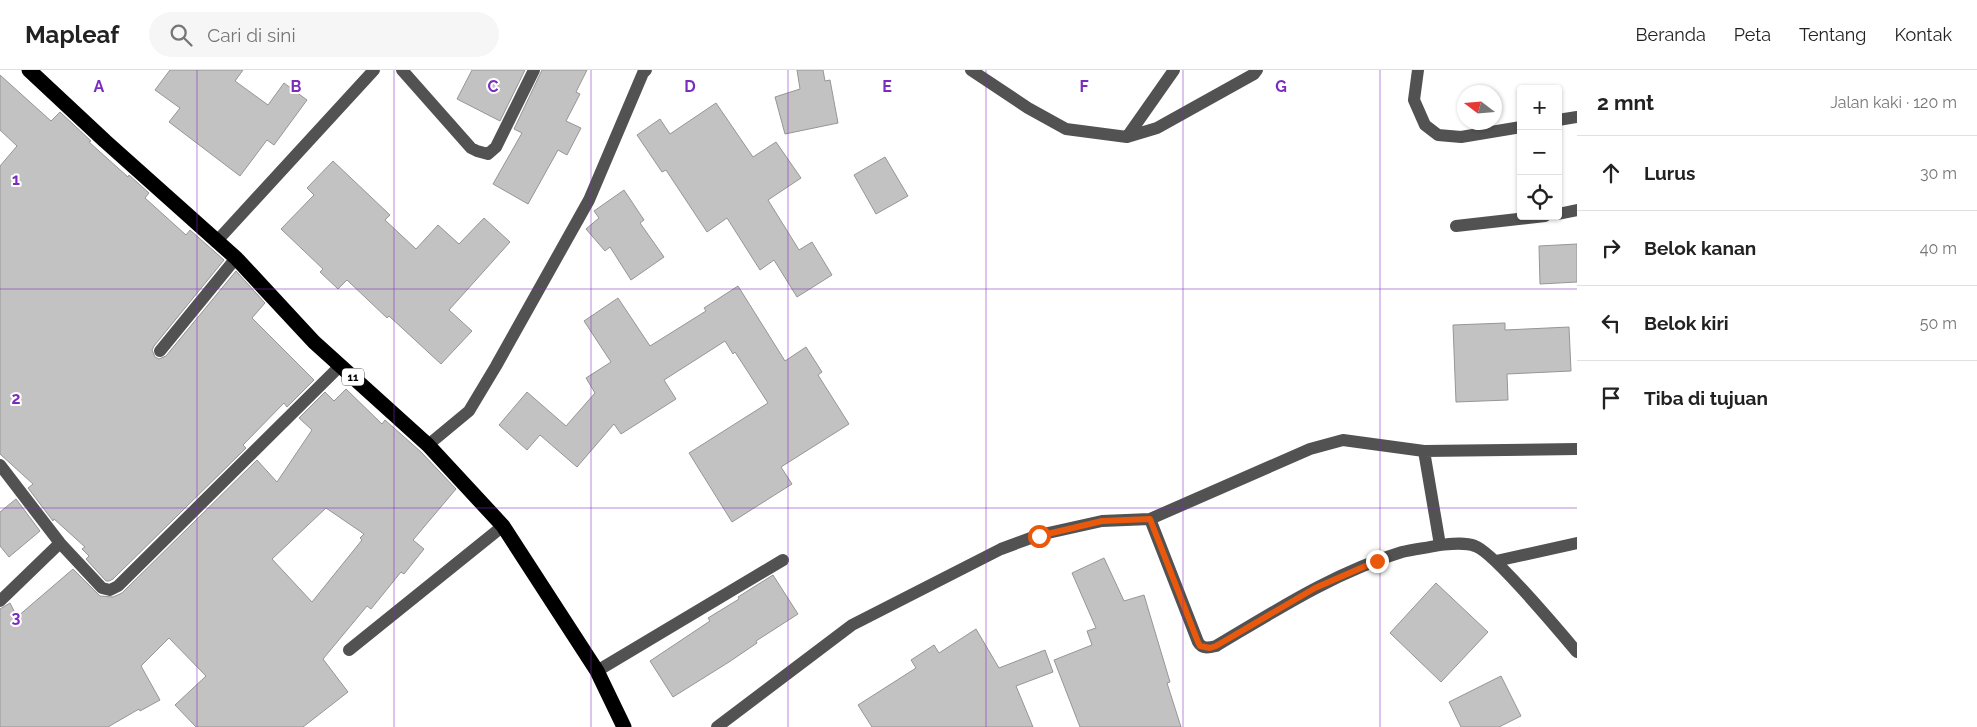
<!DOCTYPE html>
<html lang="id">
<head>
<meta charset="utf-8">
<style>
	:root { --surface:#fff; --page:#f6f6f6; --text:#222; --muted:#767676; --line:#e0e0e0 }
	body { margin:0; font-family:Raleway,sans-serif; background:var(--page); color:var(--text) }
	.controls { position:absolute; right:15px; top:15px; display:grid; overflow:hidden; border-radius:5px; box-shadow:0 1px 4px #0004 }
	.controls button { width:45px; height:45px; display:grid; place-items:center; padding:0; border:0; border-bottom:1px solid var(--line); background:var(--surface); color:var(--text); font:25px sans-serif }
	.compass { position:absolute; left:1457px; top:15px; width:45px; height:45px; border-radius:50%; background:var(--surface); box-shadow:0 1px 4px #0004; rotate:286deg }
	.stop { position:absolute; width:15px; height:15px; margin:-11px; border:4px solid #ea580c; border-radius:50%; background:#fff }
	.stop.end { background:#ea580c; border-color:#fff; box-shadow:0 1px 5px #0008 }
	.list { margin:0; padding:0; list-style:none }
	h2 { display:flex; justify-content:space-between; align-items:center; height:65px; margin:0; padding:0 20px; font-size:21px }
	h2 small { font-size:16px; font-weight:400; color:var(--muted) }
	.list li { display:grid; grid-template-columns:32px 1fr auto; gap:15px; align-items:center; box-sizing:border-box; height:75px; padding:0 20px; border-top:1px solid var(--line) }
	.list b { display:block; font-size:19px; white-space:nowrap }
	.list em { font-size:16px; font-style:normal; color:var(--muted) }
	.icon { flex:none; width:28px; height:28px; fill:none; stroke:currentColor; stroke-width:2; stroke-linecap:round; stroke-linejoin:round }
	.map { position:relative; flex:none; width:1577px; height:657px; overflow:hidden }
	header { display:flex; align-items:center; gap:30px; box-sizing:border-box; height:70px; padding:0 25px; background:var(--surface); border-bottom:1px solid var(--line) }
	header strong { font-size:24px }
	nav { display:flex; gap:28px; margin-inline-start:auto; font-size:18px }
	.search { width:350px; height:45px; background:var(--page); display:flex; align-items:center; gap:12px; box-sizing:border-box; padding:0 18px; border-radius:28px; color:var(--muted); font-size:19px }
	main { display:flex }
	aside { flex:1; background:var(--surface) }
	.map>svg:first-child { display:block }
</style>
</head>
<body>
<header>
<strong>Mapleaf</strong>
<div class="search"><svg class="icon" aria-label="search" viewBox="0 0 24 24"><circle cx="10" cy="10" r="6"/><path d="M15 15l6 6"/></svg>Cari di sini</div>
<nav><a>Beranda</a><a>Peta</a><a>Tentang</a><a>Kontak</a></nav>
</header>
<main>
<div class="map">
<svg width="1577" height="657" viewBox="0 0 1577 657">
	<rect width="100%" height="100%" fill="#fff"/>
	<!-- building -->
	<path fill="#c2c2c2" stroke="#969696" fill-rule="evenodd" d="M170,0H243L235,11L268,35L284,13L307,30L274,75L267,70L240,106L169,52L180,38L155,20Z
		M472,0H525L500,51L457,29Z
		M542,0H587L576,22L580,24L566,51L581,58L567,85L558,80L528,134L493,114L522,63L514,59Z
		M797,0H823L825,11L830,10L838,53L785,64L775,27L800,19Z
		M0,5L51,51L60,42L91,71L89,72L128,107L129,105L149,123L145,128L186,165L190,160L224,190L154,276L152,280L155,287L159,289L166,286L236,201L265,233L252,248L314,310L287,337L284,333L243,375L246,378L113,509L109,511H106L86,489L89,486L82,479L85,477L54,449L53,451L28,418L33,414L0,384V96L17,76L0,60Z
		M716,33L753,87L776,72L801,108L768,130L799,180L812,172L832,205L797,227L774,190L760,200L727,148L707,162L666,100L662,102L637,65L660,49L670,64Z
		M885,87L908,126L876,144L854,105Z
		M333,91L390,145L385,150L416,179L438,155L459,174L484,148L510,172L449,240L472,261L441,294L389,246L387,248L347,210L338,219L320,202L323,199L281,159L314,125L307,118Z
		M624,120L644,150L640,153L664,187L631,210L610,177L605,181L586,159L599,148L594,141Z
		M1577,174V212L1540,214L1539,176Z
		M738,216L785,291L806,277L822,302L818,305L849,354L781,397L792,414L732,452L689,383L768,333L735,282L733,284L725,271L664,310L676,329L621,364L614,354L577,397L540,365L527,380L499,355L527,322L566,356L595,323L586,308L611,292L584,251L618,228L650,276L706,241L704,238Z
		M1505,253V260L1569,257L1571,301L1507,304L1508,330L1456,332L1453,255Z
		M346,319L382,354L385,350L421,382L456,419L413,470L424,479L404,504L401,502L371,539L367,536L323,589L348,622L303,657H196L175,635L206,606L169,568L141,596L160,630L140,641L139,639L108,657H0V539L10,533L17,547L73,499L100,526L113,527L122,523L257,390L277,412L312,360L299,348L325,322L334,331ZM326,438L364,464L360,468L362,470L312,532L272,489Z
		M16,429L40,461L9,487L0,476V442Z
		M1104,488L1124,531L1144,525L1170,612L1167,613L1181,657H1080L1054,590L1092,575L1087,561L1096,558L1072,503Z
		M773,505L798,544L756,571L757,573L729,592L673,627L650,591L710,551L708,548L739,529L738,527Z
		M1436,513L1488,562L1441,612L1390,563Z
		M976,559L999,598L1045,580L1053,602L1016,616L1033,657H872L858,635L916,598L911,590L934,575L939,583Z
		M1501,606L1521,646L1499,657H1461L1449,632Z"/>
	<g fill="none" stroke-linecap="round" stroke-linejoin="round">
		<!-- minor -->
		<path stroke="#525252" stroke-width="12" d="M402,0L471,78L477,81L488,84L496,77L534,0
			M971,0L1028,38L1066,59L1127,67L1157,58L1254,4L1257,0
			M1418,0L1414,30L1425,55L1438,65L1461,67L1521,57
			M1558,50L1577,47
			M1127,67L1174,0
			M1558,144L1577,140
			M1456,156L1545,146
			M216,172L374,0
			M160,281L236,188
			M428,375L469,341L496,296L589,130L643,3L646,0
			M1424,381L1440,475C1451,474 1464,472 1475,476C1492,481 1561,563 1577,582
			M0,395L60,473L102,518L110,520L118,516L340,296
			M1150,449L1198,572C1202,579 1208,578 1216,576C1275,541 1335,502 1402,482C1414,479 1427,478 1440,475
			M1496,491L1577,473
			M0,531L60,473
			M349,580L503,456
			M597,601L783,490
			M717,657L852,555L1001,479L1039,465L1102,451L1150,449L1310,379L1343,370L1424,381L1577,379"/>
		<!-- highway -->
		<path stroke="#000" stroke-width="15" d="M29,0L105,71L236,188L314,272L428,375L503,456L597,601L624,657"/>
	</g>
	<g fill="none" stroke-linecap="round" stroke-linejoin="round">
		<!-- route -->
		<path stroke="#ea580c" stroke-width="6" d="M1039,466L1102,451L1150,449L1198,572L1200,576L1210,578L1216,576L1315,518L1377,491"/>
	</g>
	<!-- grid -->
	<path fill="none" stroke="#7b2cbf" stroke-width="1" stroke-opacity="0.55" d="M197,0V657M394,0V657M591,0V657M788,0V657M986,0V657M1183,0V657M1380,0V657M0,219H1577M0,438H1577"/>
	<g text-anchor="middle" stroke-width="4" stroke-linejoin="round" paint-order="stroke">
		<!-- shield labels -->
		<rect fill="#fff" stroke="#4c4c4c" stroke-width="1" x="342" y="298.5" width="22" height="17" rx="4"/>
		<g font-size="11" font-weight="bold" fill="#000">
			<text x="353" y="311">11</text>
		</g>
	</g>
	<g font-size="16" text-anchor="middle" font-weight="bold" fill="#7b2cbf" stroke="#fff" stroke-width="4" stroke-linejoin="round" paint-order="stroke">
		<text x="99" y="22">A</text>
		<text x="296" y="22">B</text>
		<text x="493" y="22">C</text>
		<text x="690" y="22">D</text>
		<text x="887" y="22">E</text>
		<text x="1084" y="22">F</text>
		<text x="1281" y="22">G</text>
		<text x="16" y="115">1</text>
		<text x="16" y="334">2</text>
		<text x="16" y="553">3</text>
	</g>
</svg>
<div class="controls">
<button>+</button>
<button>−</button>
<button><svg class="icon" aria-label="locate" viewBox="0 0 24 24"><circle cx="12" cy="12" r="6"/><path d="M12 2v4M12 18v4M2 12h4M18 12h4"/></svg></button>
</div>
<svg class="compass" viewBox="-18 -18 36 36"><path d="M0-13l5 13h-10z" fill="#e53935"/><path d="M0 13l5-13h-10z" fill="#767676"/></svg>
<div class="stop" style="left:1039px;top:466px"></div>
<div class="stop end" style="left:1377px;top:491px"></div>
</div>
<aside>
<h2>2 mnt<small>Jalan kaki · 120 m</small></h2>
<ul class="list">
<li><svg class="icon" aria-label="ahead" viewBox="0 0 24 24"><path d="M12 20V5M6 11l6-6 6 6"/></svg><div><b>Lurus</b></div><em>30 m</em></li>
<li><svg class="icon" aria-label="right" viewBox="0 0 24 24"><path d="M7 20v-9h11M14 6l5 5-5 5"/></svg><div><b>Belok kanan</b></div><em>40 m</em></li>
<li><svg class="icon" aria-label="left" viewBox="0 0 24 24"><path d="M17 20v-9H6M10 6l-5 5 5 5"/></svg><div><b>Belok kiri</b></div><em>50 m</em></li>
<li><svg class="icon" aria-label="arrive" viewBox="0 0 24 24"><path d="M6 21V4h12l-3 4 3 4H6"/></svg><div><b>Tiba di tujuan</b></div></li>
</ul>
</aside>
</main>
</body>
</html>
